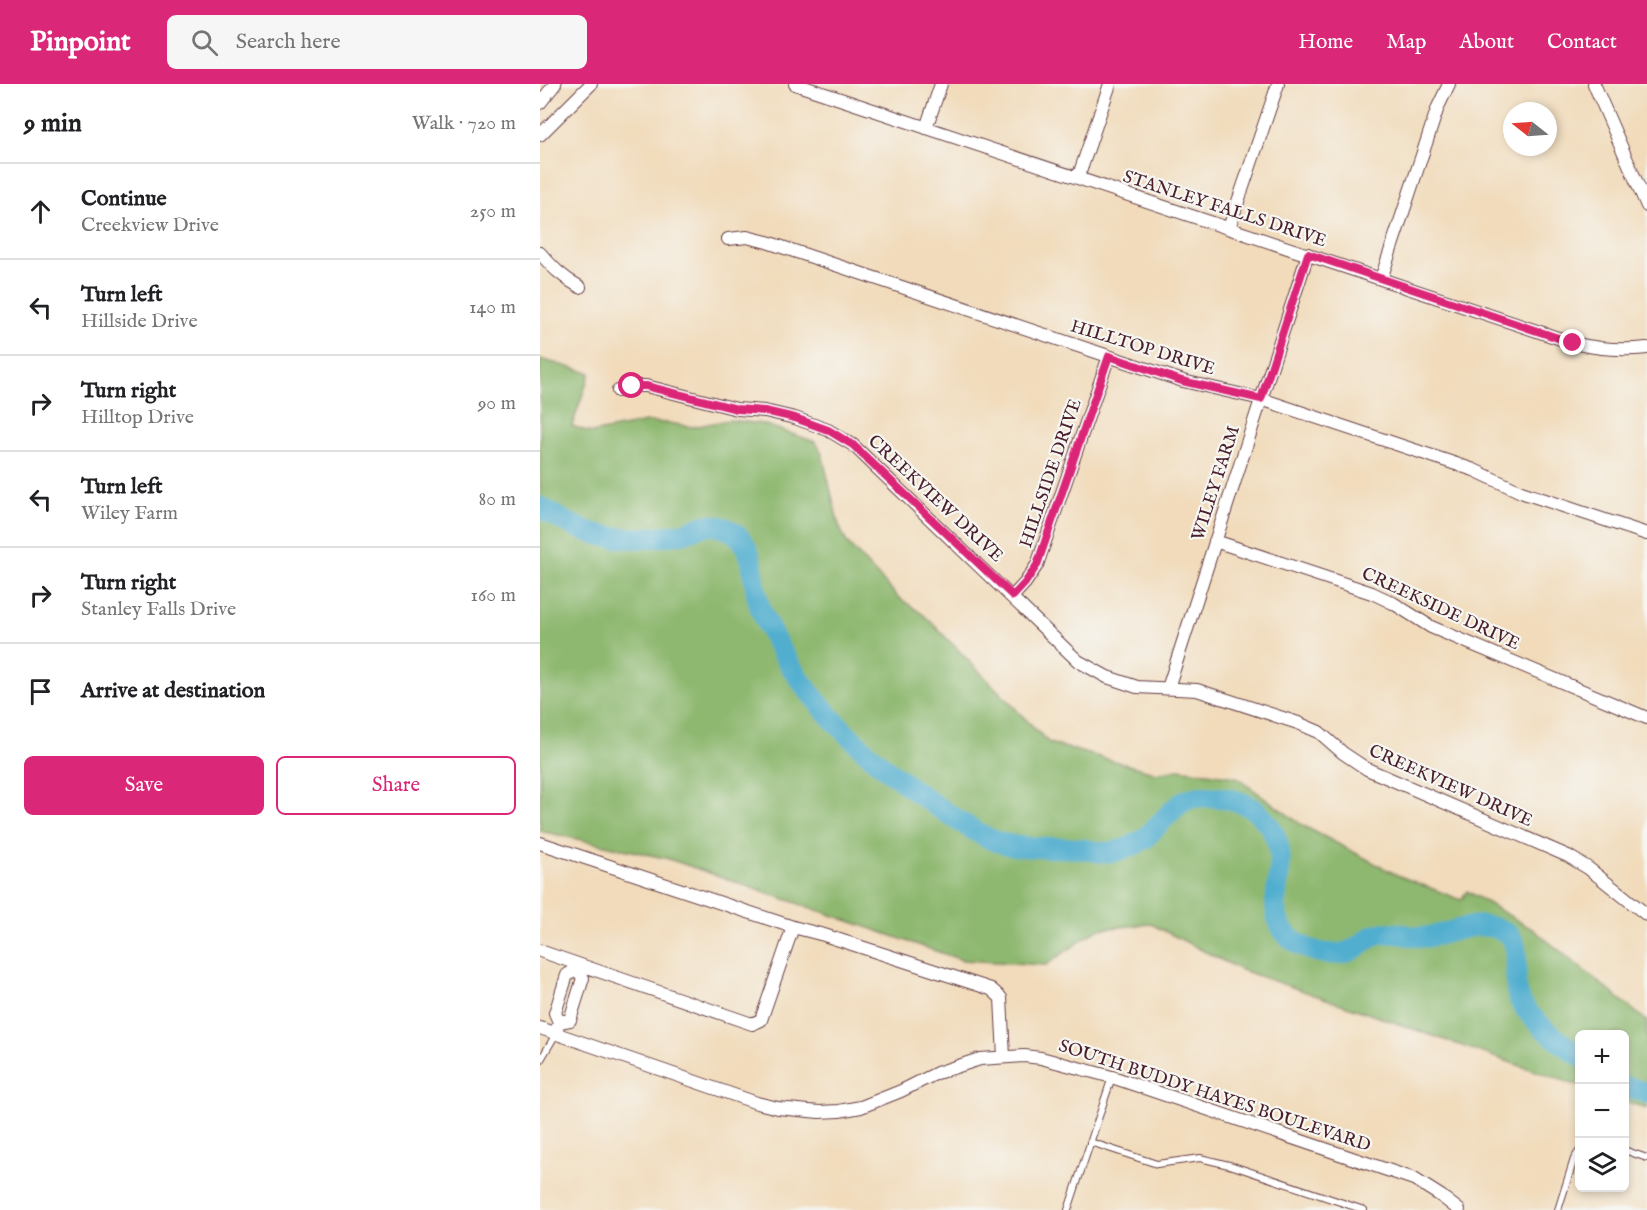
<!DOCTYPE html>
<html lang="en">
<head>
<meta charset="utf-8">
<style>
	:root { --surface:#fff; --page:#f6f6f6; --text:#202124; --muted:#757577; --line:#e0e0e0; --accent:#db2777 }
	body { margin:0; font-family:"IM FELL English",serif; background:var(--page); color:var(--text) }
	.controls { position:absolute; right:18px; bottom:18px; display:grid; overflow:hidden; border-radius:9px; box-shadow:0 3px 9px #0003 }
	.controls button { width:54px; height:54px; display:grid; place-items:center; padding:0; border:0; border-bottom:2px solid var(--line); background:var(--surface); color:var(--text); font:30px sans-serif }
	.compass { position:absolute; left:963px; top:18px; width:54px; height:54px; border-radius:50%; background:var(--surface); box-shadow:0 3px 9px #0003; rotate:287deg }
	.stop { position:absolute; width:18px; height:18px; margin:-14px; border:4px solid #db2777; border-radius:50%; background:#fff }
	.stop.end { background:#db2777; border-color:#fff; box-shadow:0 2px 6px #0008 }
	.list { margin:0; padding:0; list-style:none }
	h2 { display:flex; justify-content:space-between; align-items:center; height:78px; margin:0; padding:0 24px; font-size:26px }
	h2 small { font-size:20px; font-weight:400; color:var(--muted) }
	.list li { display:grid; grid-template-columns:39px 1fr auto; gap:18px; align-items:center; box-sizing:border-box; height:96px; padding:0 24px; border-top:2px solid var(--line) }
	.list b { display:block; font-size:22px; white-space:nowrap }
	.list p { margin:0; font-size:20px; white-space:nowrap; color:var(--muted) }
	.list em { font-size:20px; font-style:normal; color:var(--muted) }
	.actions { display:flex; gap:12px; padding:18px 24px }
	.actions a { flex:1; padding:14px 0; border:2px solid var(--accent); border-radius:9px; text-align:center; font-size:21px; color:var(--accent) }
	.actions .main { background:var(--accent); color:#fff }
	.icon { flex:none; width:33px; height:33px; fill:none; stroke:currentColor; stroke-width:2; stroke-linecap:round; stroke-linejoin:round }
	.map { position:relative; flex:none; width:1107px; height:1126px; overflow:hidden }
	header { display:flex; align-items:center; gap:36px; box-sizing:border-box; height:84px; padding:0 30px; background:var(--accent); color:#fff }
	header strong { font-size:28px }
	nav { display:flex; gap:33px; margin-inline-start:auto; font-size:21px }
	.search { width:420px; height:54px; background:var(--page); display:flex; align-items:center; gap:15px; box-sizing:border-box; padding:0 21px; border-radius:9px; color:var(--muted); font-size:22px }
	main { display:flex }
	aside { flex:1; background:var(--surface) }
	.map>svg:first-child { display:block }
</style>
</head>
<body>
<header>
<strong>Pinpoint</strong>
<div class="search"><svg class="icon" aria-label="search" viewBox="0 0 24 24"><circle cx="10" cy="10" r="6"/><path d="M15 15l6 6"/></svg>Search here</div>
<nav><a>Home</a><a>Map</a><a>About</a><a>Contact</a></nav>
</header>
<main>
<aside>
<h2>9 min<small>Walk · 720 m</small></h2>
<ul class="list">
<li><svg class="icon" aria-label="ahead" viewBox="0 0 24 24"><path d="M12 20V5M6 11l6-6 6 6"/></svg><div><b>Continue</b><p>Creekview Drive</p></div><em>250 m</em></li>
<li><svg class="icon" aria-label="left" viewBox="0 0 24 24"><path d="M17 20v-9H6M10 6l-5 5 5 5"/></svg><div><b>Turn left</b><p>Hillside Drive</p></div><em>140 m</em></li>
<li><svg class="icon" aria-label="right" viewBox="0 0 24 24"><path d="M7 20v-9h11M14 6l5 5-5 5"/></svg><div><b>Turn right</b><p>Hilltop Drive</p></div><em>90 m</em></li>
<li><svg class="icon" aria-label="left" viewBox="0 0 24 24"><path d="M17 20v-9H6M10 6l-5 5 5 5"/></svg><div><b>Turn left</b><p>Wiley Farm</p></div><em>80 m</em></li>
<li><svg class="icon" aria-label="right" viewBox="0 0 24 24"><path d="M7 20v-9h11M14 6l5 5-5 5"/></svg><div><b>Turn right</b><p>Stanley Falls Drive</p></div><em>160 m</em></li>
<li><svg class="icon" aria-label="arrive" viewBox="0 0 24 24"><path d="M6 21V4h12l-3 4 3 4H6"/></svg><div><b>Arrive at destination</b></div></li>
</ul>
<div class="actions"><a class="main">Save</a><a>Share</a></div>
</aside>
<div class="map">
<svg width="1107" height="1126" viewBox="0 0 1107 1126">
	<rect width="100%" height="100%" fill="#f6f6f2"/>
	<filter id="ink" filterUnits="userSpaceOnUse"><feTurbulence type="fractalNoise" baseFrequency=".0167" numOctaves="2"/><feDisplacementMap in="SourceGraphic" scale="12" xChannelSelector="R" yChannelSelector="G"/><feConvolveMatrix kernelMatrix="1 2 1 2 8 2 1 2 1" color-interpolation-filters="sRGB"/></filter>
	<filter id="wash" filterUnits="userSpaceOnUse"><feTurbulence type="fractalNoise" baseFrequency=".008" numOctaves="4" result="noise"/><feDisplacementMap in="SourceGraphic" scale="24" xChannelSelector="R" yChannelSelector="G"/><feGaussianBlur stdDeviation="1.35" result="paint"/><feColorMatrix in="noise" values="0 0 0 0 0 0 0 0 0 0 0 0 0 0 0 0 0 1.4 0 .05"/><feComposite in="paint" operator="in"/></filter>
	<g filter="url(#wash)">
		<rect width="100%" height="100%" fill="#f1dbbb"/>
		<!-- forest -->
		<path fill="#8eb86f" stroke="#6c6c4d" stroke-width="1.5" d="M0,275L50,289L32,342L52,349L106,338L128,339L153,343L189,336L223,340L276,358L282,370L299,442L307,459L358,513L384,531L509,659L617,689L638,685L696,693L762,741L857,791L921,816L927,807L994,846L1107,937V1025L1085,1017L1084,950H1040L1039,1002L699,885L611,840L558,845L506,881L422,876L129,775L0,747Z"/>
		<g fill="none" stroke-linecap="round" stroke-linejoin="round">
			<!-- river -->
			<path stroke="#51aecf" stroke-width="21" d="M0,423C20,435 41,448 65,452C89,456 120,454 144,449C153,446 162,441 171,441C181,442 190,445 197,451C218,470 211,502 221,526C253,607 324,673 395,721C413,733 430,746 450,755C480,768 511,761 542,765C552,766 561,770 571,768C582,767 595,761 604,755C609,751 614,744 619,740C645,713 649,709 688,715C716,719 739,745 740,774C741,801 726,826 746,850C761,866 792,876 812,866C823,861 830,850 843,849C857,847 870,854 885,853C904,852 923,841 941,842C999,844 964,894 981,919C995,940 1020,958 1040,972
				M1084,1002L1107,1009"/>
		</g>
	</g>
	<g filter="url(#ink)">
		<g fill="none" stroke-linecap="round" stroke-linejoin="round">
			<defs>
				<path id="lane" d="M0,977L16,950
					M550,1058L617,1080L660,1074L693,1082L824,1126
					M1084,1066L1107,1074
					M528,1126L572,993
					M1018,1126L1034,1075L1040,1066"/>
				<path id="street" d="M255,0L1033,259C1058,265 1081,267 1107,264
					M1054,0L1107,122
					M0,19L15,0
					M386,44L401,0
					M0,51L51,0
					M538,94L570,0
					M689,144L738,0
					M188,155L207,153L227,158L643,297L721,315L934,386L981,408L1107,450
					M0,169C12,183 23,194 40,203
					M841,195L898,23L909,0
					M78,307L92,302H106L197,325L225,327L255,334L288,346L313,361L538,577L567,593L597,603L657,606L758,639L779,648L803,669L827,685L1028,772L1048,784L1107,831
					M675,457L832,509L853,519L891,543L1107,634
					M473,512L485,499L497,481L569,272
					M628,604L768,170
					M0,759L253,843L221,936L212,940L0,867
					M253,843L284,851L451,905L461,914L464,973
					M0,944L217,1019L238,1024L279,1028L299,1027L321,1023L361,1007L397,989L440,975L484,972L501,974L572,993L874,1095L901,1112L919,1126
					M16,949L19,938L15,929L27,891L37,885L43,894L30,936L19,938"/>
			</defs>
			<!-- lane casing -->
			<use href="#lane" stroke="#633b41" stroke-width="8"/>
			<!-- street casing -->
			<use href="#street" stroke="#633b41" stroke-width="14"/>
			<!-- lane -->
			<use href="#lane" stroke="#fff" stroke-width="6"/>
			<!-- street -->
			<use href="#street" stroke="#fff" stroke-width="12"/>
		</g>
	</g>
	<g fill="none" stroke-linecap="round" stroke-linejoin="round" filter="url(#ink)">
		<!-- route -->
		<path stroke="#db2777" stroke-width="8" d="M92,302H106L197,325L225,327L255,334L288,346L313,361L473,512L485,499L497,481L569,272L642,297L721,315L768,170L1033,259"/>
	</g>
	<g text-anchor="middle" stroke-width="4.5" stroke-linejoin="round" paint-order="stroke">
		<!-- street labels -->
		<g font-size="18" fill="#4a1f2b" stroke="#f6f6f2">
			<text transform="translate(685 124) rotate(18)" y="6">STANLEY FALLS DRIVE</text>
			<text transform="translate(603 263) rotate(17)" y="6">HILLTOP DRIVE</text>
			<text transform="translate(510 389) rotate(-71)" y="6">HILLSIDE DRIVE</text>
			<text transform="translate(675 399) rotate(-72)" y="6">WILEY FARM</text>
			<text transform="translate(396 414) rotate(43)" y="6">CREEKVIEW DRIVE</text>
			<text transform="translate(901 524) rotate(25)" y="6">CREEKSIDE DRIVE</text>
			<text transform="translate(911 701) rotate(24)" y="6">CREEKVIEW DRIVE</text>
			<text transform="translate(675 1011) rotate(18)" y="6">SOUTH BUDDY HAYES BOULEVARD</text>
		</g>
	</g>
</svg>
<div class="controls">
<button>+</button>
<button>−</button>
<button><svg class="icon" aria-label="layers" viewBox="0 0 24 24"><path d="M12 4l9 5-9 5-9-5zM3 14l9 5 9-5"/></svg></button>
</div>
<svg class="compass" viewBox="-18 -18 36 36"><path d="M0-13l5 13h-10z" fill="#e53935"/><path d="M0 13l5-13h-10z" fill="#757577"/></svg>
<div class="stop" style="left:92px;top:302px"></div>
<div class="stop end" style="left:1033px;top:259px"></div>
</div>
</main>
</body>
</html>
